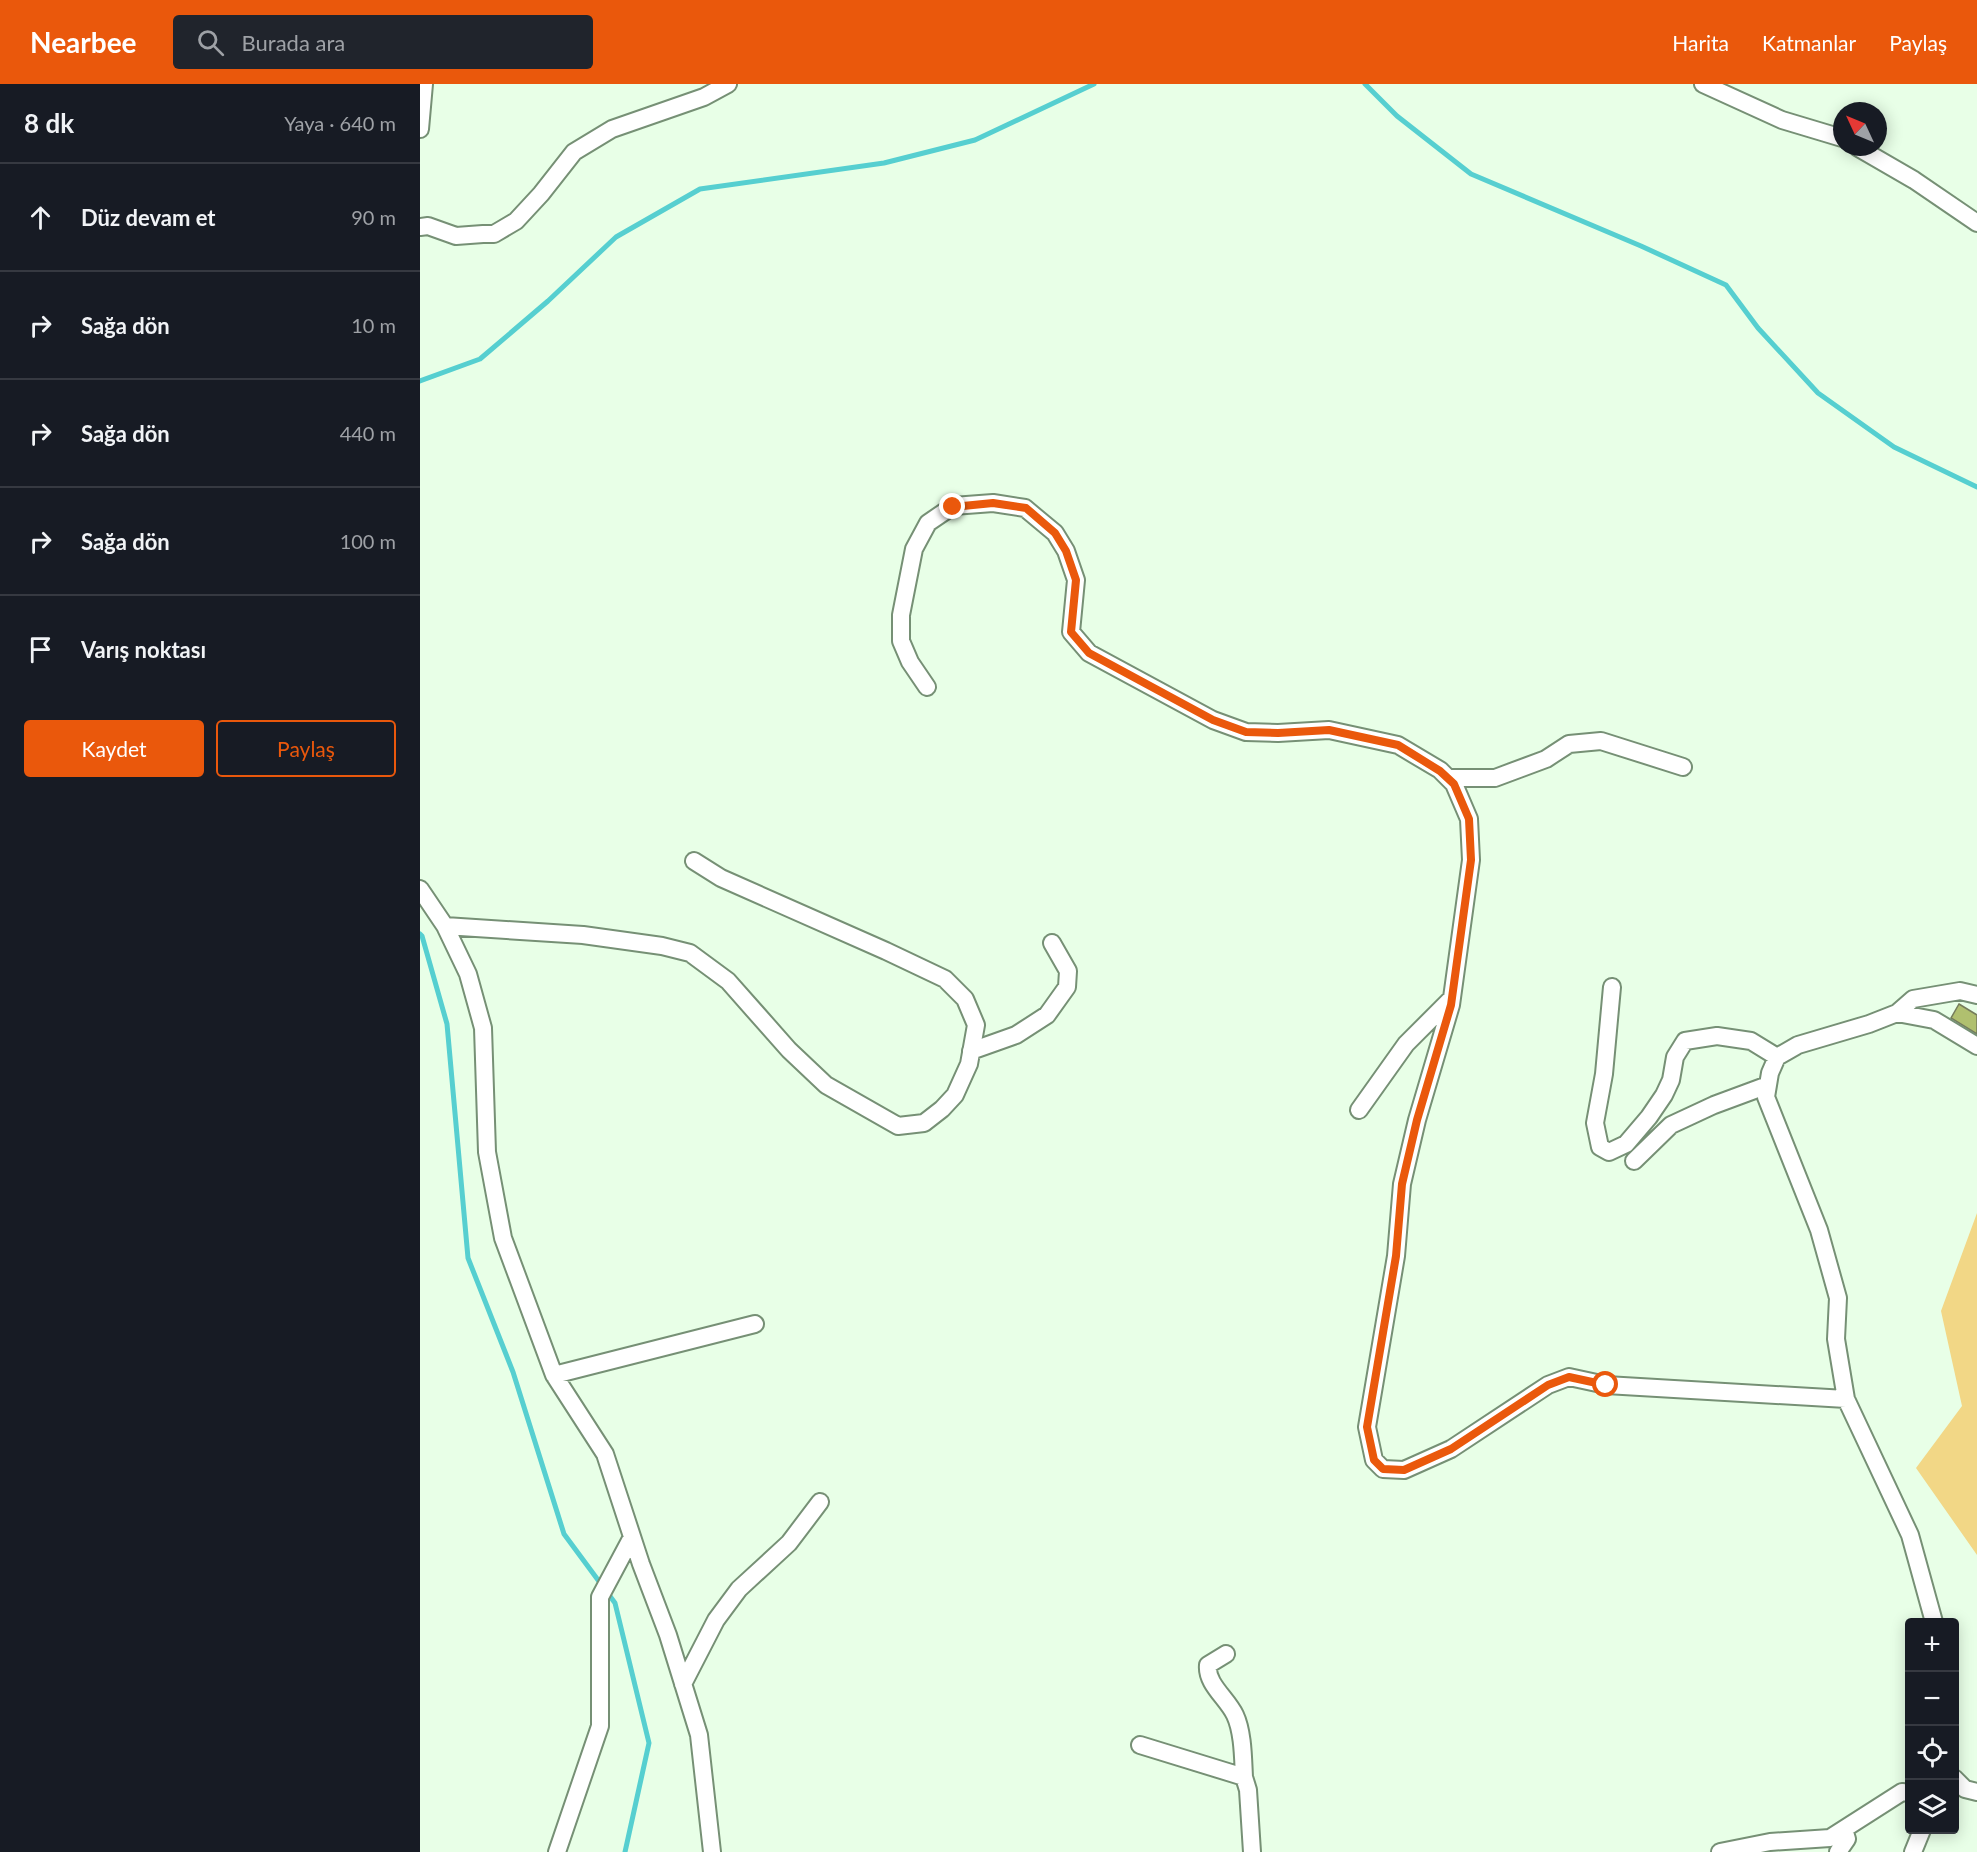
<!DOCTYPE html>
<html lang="tr">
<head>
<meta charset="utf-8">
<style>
	:root { --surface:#171b24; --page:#20242c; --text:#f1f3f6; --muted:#9ea1a6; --line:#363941; --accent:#ea580c }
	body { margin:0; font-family:Lato,sans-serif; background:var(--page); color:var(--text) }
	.controls { position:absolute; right:18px; bottom:18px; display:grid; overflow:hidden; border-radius:6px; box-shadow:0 3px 15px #0003 }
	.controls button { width:54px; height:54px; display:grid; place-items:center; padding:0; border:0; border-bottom:2px solid var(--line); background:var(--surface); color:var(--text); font:30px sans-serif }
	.compass { position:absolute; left:1413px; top:18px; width:54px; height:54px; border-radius:50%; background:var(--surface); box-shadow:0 3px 15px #0003; rotate:314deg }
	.stop { position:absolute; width:18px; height:18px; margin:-14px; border:4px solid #ea580c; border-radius:50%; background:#fff }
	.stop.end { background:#ea580c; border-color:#fff; box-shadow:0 2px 6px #0008 }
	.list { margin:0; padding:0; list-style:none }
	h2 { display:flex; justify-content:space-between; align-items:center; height:78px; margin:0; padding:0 24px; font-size:26px }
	h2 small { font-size:20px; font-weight:400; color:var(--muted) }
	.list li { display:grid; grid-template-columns:39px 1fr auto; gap:18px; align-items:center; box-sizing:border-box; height:108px; padding:0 24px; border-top:2px solid var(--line) }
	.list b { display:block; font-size:22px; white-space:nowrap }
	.list em { font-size:20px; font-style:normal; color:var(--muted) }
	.actions { display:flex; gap:12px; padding:18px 24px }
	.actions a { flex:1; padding:14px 0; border:2px solid var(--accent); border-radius:6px; text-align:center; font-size:21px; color:var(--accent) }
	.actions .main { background:var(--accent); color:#fff }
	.icon { flex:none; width:33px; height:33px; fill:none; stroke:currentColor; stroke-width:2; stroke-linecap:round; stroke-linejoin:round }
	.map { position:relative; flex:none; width:1557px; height:1768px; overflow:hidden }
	header { display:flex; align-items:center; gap:36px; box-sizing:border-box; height:84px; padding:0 30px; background:var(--accent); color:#fff }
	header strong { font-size:28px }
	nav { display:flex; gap:33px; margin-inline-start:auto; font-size:21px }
	.search { width:420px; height:54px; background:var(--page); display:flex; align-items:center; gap:15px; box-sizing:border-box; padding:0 21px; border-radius:6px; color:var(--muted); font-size:22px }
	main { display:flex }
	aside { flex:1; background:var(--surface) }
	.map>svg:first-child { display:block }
</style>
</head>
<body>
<header>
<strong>Nearbee</strong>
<div class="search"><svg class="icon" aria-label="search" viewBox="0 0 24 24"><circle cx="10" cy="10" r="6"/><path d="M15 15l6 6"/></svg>Burada ara</div>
<nav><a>Harita</a><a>Katmanlar</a><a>Paylaş</a></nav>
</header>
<main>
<aside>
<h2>8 dk<small>Yaya · 640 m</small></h2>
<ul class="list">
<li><svg class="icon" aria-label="ahead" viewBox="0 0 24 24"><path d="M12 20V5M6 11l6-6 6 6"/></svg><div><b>Düz devam et</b></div><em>90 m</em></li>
<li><svg class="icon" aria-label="right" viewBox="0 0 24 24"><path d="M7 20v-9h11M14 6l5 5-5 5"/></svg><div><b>Sağa dön</b></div><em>10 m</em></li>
<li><svg class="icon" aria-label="right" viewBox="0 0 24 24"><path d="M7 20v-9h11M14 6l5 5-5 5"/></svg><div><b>Sağa dön</b></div><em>440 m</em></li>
<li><svg class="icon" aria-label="right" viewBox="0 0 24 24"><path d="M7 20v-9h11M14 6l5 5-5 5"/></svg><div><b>Sağa dön</b></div><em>100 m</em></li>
<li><svg class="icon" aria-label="arrive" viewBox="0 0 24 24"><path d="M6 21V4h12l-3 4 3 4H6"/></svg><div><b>Varış noktası</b></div></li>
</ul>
<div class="actions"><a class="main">Kaydet</a><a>Paylaş</a></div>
</aside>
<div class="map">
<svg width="1557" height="1768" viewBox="0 0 1557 1768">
	<rect width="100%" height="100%" fill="#e8ffe7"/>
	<!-- green -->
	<path fill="#f2d786" d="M1557,1129V1471L1496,1384L1542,1322L1521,1227Z"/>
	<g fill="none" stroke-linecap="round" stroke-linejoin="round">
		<!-- stream -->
		<path stroke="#56cfd0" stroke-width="5" d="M945,0L977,32L1051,90L1221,162L1306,201L1338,244L1398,309L1474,363L1557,403
			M0,297L60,275L128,217L196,153L280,105L464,79L555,56L674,0
			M0,850L2,852L27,940L48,1174L93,1288L144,1450L195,1519L229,1659L205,1768"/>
	</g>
	<!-- building -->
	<path fill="#b0c06f" stroke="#757c5b" stroke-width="1.5" d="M1539,920L1557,931V950L1531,934Z"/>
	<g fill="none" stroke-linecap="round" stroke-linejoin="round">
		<defs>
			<path id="minor" d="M1283,0L1362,36L1422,54
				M0,45L4,0
				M1437,63L1494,96L1557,139
				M0,143L8,142L36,152L63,150H74L96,137L121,110L154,68L192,45L284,13L308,0
				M507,603L490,578L481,557V531L494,465L508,439L533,422L573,419L605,424L635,449L646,467L656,496L651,548L669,569L793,636L826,648L858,649L909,646L978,661L1020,686L1034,700L1049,735L1051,776L1031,921L997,1036L982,1100L976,1172L947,1343L954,1376L963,1385L984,1386L1031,1365L1128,1301L1149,1293L1186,1301L1426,1315
				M1028,694H1075L1126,675L1149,660L1181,657L1263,683
				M0,805L25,842L48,890L63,944L67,1068L83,1154L134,1291L185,1370L221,1480L248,1551L279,1651L292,1768
				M25,842L163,851L242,862L270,869L308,897L369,966L406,1001L478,1042L504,1039L522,1025L535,1011L549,980L556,941L545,915L525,895L466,867L301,794L274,777
				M1192,903L1184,990L1175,1039L1180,1063L1189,1068L1206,1060L1229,1033L1244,1011L1251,996L1255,973L1265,957L1297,952L1331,957L1357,973
				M1477,929L1493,915L1540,907L1557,911
				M551,967L596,951L627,931L647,903L648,887L632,859
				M939,1026L986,960L1031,915
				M1214,1077L1251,1041L1294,1021L1348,1001
				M134,1291L335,1240
				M1514,1538L1490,1451L1426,1315L1416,1255L1418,1214L1399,1146L1346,1013L1350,989L1357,973L1378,961L1449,940L1477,929L1514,936L1557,962
				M806,1570L788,1581C786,1600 807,1614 815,1631C823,1648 823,1674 824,1693
				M263,1600L296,1536L319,1505L369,1459L400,1418
				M720,1661L824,1693L828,1706L832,1768
				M1534,1694L1545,1705L1557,1708
				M137,1768L180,1642V1513L212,1453
				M1300,1768L1350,1758L1410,1754L1482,1708L1490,1709
				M1418,1768L1427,1755L1424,1745
				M1493,1768L1502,1746"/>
		</defs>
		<!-- minor casing -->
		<use href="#minor" stroke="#769075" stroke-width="20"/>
		<!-- minor -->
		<use href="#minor" stroke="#fff" stroke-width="16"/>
	</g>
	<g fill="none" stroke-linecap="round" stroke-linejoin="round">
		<!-- route -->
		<path stroke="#ea580c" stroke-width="8" d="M533,423L573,419L606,424L635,449L646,467L656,496L651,548L669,569L793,636L826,648L858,649L909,646L978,661L1020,687L1034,700L1049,735L1051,776L1031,921L997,1036L982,1100L976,1172L947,1343L954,1376L963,1385L984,1386L1031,1365L1128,1301L1149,1293L1186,1301"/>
	</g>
</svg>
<div class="controls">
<button>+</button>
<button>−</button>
<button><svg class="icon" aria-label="locate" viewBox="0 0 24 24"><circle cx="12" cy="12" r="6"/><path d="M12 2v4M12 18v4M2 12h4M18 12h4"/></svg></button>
<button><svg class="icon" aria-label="layers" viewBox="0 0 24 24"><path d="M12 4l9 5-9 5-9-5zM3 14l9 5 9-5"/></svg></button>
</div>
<svg class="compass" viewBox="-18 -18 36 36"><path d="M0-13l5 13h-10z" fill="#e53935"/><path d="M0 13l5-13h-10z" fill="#9ea1a6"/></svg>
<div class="stop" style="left:1186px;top:1301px"></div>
<div class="stop end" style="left:533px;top:423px"></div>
</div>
</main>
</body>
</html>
